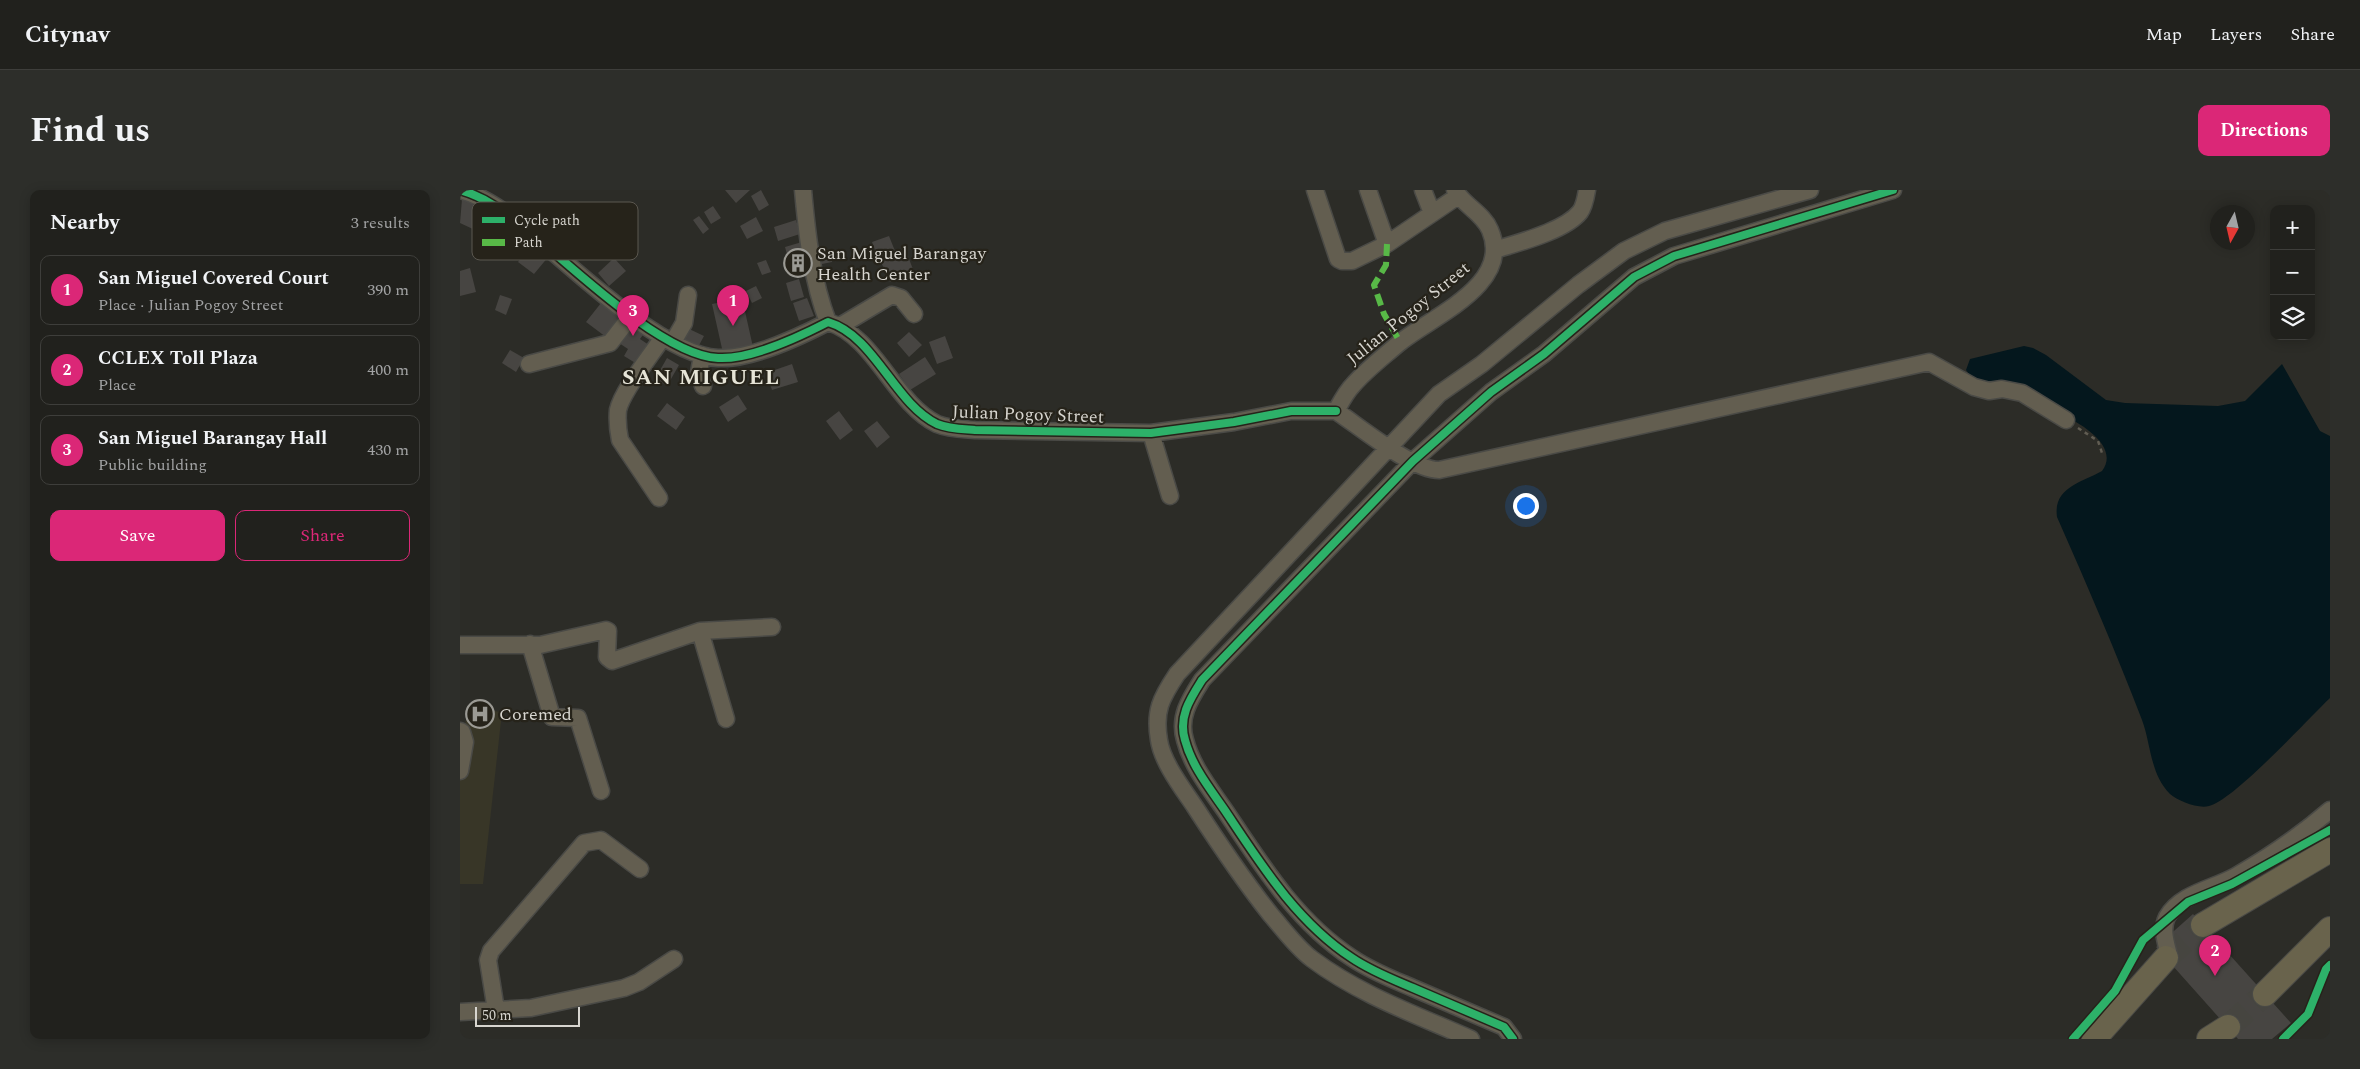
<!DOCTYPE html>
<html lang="en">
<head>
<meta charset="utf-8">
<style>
	:root { --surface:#21211d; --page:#2d2e2a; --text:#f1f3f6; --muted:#a2a3a4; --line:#3e3e3b; --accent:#db2777 }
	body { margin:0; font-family:Spectral,serif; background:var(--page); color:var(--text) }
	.controls { position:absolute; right:15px; top:15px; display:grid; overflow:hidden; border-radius:10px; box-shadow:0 2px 12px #0003 }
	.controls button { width:45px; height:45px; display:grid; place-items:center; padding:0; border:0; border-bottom:1px solid var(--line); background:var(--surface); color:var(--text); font:25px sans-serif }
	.compass { position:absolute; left:1750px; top:15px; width:45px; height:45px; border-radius:50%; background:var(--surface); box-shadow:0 2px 12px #0003; rotate:188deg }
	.scale { position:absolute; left:15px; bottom:12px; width:105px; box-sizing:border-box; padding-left:5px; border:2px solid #d7d5cf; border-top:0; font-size:14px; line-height:18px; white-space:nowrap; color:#d7d5cf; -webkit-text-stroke:4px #26231a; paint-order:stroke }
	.you { position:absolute; left:1065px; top:315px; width:18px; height:18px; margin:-12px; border:4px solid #fff; border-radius:50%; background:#1a73e8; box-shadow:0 0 0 8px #1a73e833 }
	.badge { display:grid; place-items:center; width:32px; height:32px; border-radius:50%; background:var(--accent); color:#fff; font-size:16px; font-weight:700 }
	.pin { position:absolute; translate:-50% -41px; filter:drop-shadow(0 1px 2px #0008) }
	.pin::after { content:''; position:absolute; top:26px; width:18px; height:15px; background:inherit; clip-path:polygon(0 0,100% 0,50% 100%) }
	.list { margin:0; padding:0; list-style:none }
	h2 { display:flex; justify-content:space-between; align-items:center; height:65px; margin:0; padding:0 20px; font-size:21px }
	h2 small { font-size:16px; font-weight:400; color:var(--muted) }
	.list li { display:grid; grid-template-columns:32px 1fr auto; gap:15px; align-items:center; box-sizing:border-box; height:70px; margin:0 10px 10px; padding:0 10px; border:1px solid var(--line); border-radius:10px }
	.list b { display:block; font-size:19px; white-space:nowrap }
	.list p { margin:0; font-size:16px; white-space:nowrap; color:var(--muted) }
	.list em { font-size:16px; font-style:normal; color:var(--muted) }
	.actions { display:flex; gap:10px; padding:15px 20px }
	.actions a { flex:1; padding:11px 0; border:1px solid var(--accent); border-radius:10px; text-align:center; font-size:18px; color:var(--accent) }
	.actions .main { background:var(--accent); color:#fff }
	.icon { flex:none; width:28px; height:28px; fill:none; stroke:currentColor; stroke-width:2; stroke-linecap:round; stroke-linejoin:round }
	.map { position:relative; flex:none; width:1870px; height:849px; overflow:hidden; border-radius:10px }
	header { display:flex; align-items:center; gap:30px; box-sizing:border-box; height:70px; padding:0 25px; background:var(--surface); border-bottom:1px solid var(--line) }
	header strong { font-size:24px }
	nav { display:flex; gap:28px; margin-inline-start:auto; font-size:18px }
	.intro { display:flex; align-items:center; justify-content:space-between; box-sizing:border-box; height:120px; padding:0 30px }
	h1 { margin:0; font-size:35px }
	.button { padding:12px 22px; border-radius:10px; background:var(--accent); color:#fff; font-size:18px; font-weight:700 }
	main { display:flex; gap:30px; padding:0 30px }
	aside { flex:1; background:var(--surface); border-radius:10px; box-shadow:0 2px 12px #0003 }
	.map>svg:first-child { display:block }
</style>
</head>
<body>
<header>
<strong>Citynav</strong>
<nav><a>Map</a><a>Layers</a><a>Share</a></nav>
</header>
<div class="intro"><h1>Find us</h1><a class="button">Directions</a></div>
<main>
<aside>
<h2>Nearby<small>3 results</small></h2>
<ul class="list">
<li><span class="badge">1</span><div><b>San Miguel Covered Court</b><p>Place · Julian Pogoy Street</p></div><em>390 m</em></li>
<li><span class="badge">2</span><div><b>CCLEX Toll Plaza</b><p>Place</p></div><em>400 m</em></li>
<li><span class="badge">3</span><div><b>San Miguel Barangay Hall</b><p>Public building</p></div><em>430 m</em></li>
</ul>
<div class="actions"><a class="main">Save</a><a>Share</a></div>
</aside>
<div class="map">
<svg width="1870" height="849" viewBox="0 0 1870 849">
	<rect width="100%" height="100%" fill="#2c2c27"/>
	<!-- built -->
	<path fill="#383627" d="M8,518L42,522L23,694H0V535H5Z"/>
	<!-- water -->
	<path fill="#04171d" d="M1564,156L1573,158L1586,165L1646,210L1665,213L1758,216L1785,211L1822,174L1860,241L1870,246V508C1847,530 1774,610 1749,616C1738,619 1718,611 1710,604C1690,584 1691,554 1682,530C1656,462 1627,395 1597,327C1593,298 1620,293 1642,281C1660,257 1622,234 1603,225L1517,195L1506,180L1510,169Z"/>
	<!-- building -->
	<path fill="#474542" d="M265,0H290L276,13Z
		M301,0L309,15L299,21L291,6Z
		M2,9L24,19L15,40L0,33Z
		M253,16L261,28L251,34L244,22Z
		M239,26L249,39L243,44L233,30Z
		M296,27L303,41L287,49L280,36Z
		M336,30L340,44L318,51L314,37Z
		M429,46L435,61L418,68L412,52Z
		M342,52L345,63L328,68L325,57Z
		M73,54L89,66L74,84L58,72Z
		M446,61L454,82L430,92L421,72Z
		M370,63L372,72L357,75L355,66Z
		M347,65L350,76L328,81L326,70Z
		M154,68L166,81L149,96L138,83Z
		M306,70L311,82L302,85L297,73Z
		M10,78L16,102L0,106V81Z
		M339,89L344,107L331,111L326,93Z
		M296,96L302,108L292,113L286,101Z
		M40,105L52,109L46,125L35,120Z
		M282,108L293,157L263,163L252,114Z
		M347,108L354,126L339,131L333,113Z
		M141,113L165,130L150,150L126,132Z
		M176,131L187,139L180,149L189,155L177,174L164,166L168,159L159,153Z
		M225,137L244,146L237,159L219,151Z
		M449,142L462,155L449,167L437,153Z
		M485,146L493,168L477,174L469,152Z
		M50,160L64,168L56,182L42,173Z
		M465,167L476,184L450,200L439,184Z
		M207,168L219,175L207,196L195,189Z
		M332,174L338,192L312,200L306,183Z
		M278,205L287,219L268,232L259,217Z
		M207,213L225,227L216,240L197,226Z
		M379,221L393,240L380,250L366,231Z
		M417,231L430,247L417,258L404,241Z
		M1733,724L1831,833L1812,849H1778L1696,757Z"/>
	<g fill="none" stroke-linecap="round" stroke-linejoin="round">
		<!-- highway-tunnel -->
		<path stroke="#464540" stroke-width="24" stroke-dasharray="24 12" stroke-linecap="butt" d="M1706,768L1743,735
			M1768,837L1805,804"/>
		<defs>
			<path id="minor" d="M0,0C30,8 53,29 77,48C117,82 206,166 258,168C291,170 339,147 368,132C415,146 434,213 477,234C489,239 503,239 515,240L691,243L774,232L831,221H876
				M343,0C347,44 352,91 368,132
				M855,0L878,69L882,71H892L927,54L998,6
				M908,0L927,54
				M963,0L972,23
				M1035,60C1057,53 1105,41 1120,22C1124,17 1126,6 1127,0
				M380,136L432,105L441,108L454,124
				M213,152L224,133L228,105
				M242,165L239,183L243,196
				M69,174L150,153L171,126
				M876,221C900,237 952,280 979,280L1469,172L1514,197L1529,201L1542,199L1562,203L1606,230
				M876,221C881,212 886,202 893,195C906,180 923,167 938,154C970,127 1054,95 1030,40C1023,23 1003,15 995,0
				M691,243L710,306
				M199,308L160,250C158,240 157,230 158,220C162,201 192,164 203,147
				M240,441L266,529
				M70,454L92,527L118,528L141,601
				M0,455H80L146,440L148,441L147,467L152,471L240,441L312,437
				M0,541L2,542L5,552L0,581
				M1709,765C1706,753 1701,739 1707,727C1721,703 1753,699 1776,686C1809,667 1841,645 1870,620
				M36,820L71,818L164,798L179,792L214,769
				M0,822L36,820L28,770L31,761L124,653L141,650L180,679
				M1011,849C957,825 900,805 852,769C837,758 824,740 811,725C783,690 759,654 735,617C723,599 702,572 699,550C694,521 701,508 717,484L979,204L1022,174L1118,95L1164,61L1205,41L1350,0
				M1053,849L1044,837C1014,824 983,811 953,798C932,789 911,781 892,768C837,732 802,676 766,622C751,600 732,577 725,550C718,527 730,509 742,490L953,271L1031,202L1084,164L1174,87L1214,66L1433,0"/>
			<path id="highway" d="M1743,735L1870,660
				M1805,804L1870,739
				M1634,849L1706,768
				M1749,849L1768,837"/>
		</defs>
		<!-- minor casing -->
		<use href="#minor" stroke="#4a4a46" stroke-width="19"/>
		<!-- highway casing -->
		<use href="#highway" stroke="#4a4a46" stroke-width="26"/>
		<!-- path -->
		<path stroke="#605c52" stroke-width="2.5" stroke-dasharray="4 4" stroke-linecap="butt" d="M1618,238L1638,251L1642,263
			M1662,787L1683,750L1691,744
			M1823,849L1848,824L1866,779L1870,775"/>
		<!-- minor -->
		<use href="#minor" stroke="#635e50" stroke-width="16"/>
		<!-- highway -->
		<use href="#highway" stroke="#69634c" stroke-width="24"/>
		<!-- quiet -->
		<path stroke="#58b947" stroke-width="6" stroke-dasharray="12 6" stroke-linecap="butt" d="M927,54L926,75L914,95L924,124L940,152"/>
		<defs>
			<path id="cycleway" d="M0,0C30,8 53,29 77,48C117,82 206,166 258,168C291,170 339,147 368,132C415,146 434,213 477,234C489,239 503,239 515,240L691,243L774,232L831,221H876
				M1053,849L1044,837C1014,824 983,811 953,798C932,789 911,781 892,768C837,732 802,676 766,622C751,600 732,577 725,550C718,527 730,509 742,490L953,271L1031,202L1084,164L1174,87L1214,66L1433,0
				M1613,849L1655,801L1683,750L1728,712L1772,694L1870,640
				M1823,849L1848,824L1866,779L1870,775"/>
		</defs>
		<!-- cycleway casing -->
		<use href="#cycleway" stroke="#26231a" stroke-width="11"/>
		<!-- cycleway -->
		<use href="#cycleway" stroke="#2db169" stroke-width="8"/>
	</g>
	<!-- icons -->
	<defs>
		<symbol id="building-ring" viewBox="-11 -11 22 22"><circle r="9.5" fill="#26231a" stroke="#9b9a94" stroke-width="1.5"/><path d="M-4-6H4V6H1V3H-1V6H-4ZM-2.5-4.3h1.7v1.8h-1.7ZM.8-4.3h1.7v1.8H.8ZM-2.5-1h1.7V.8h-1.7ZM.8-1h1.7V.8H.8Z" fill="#9b9a94"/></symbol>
		<symbol id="hospital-ring" viewBox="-11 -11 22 22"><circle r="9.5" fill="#26231a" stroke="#9b9a94" stroke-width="1.5"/><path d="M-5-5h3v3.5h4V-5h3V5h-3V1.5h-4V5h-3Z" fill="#9b9a94"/></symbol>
	</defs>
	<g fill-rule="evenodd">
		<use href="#building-ring" x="322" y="57" width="32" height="32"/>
		<use href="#hospital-ring" x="4" y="508" width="32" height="32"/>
	</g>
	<g text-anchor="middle" stroke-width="4.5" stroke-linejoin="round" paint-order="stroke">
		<!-- poi labels -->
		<g font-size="18" fill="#d7d5cf" stroke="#26231a" text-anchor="start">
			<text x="357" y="69">San Miguel Barangay<tspan x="357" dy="21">Health Center</tspan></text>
			<text x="39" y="530">Coremed</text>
		</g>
		<!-- street labels -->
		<g font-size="18" fill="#d7d5cf" stroke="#26231a">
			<text transform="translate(948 123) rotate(-39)" y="6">Julian Pogoy Street</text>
			<text transform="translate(568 224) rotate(2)" y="6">Julian Pogoy Street</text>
		</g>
		<!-- district labels -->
		<g font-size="22" font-weight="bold" letter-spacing="1" fill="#e6e4d7" stroke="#26231a">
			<text x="241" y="194">SAN MIGUEL</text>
		</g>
	</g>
	<!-- legend -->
	<rect x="12" y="12" width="166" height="58" rx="8" fill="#26231a" stroke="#5b5850" stroke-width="1"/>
	<rect x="22" y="27" width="23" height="6" fill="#2db169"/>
	<rect x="22" y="49" width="23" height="7" fill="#58b947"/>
	<g font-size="14" fill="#d7d5cf">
		<text x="54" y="35">Cycle path</text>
		<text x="54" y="57">Path</text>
	</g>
</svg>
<div class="controls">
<button>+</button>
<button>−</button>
<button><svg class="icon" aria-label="layers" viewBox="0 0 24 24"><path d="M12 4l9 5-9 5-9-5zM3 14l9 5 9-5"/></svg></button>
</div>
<svg class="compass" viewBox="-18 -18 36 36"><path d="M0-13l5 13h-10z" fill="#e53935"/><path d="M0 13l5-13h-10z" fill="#a2a3a4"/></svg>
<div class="scale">50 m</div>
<div class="you"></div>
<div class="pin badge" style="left:273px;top:136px">1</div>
<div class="pin badge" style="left:1755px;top:786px">2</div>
<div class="pin badge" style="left:173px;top:146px">3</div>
</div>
</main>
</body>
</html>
